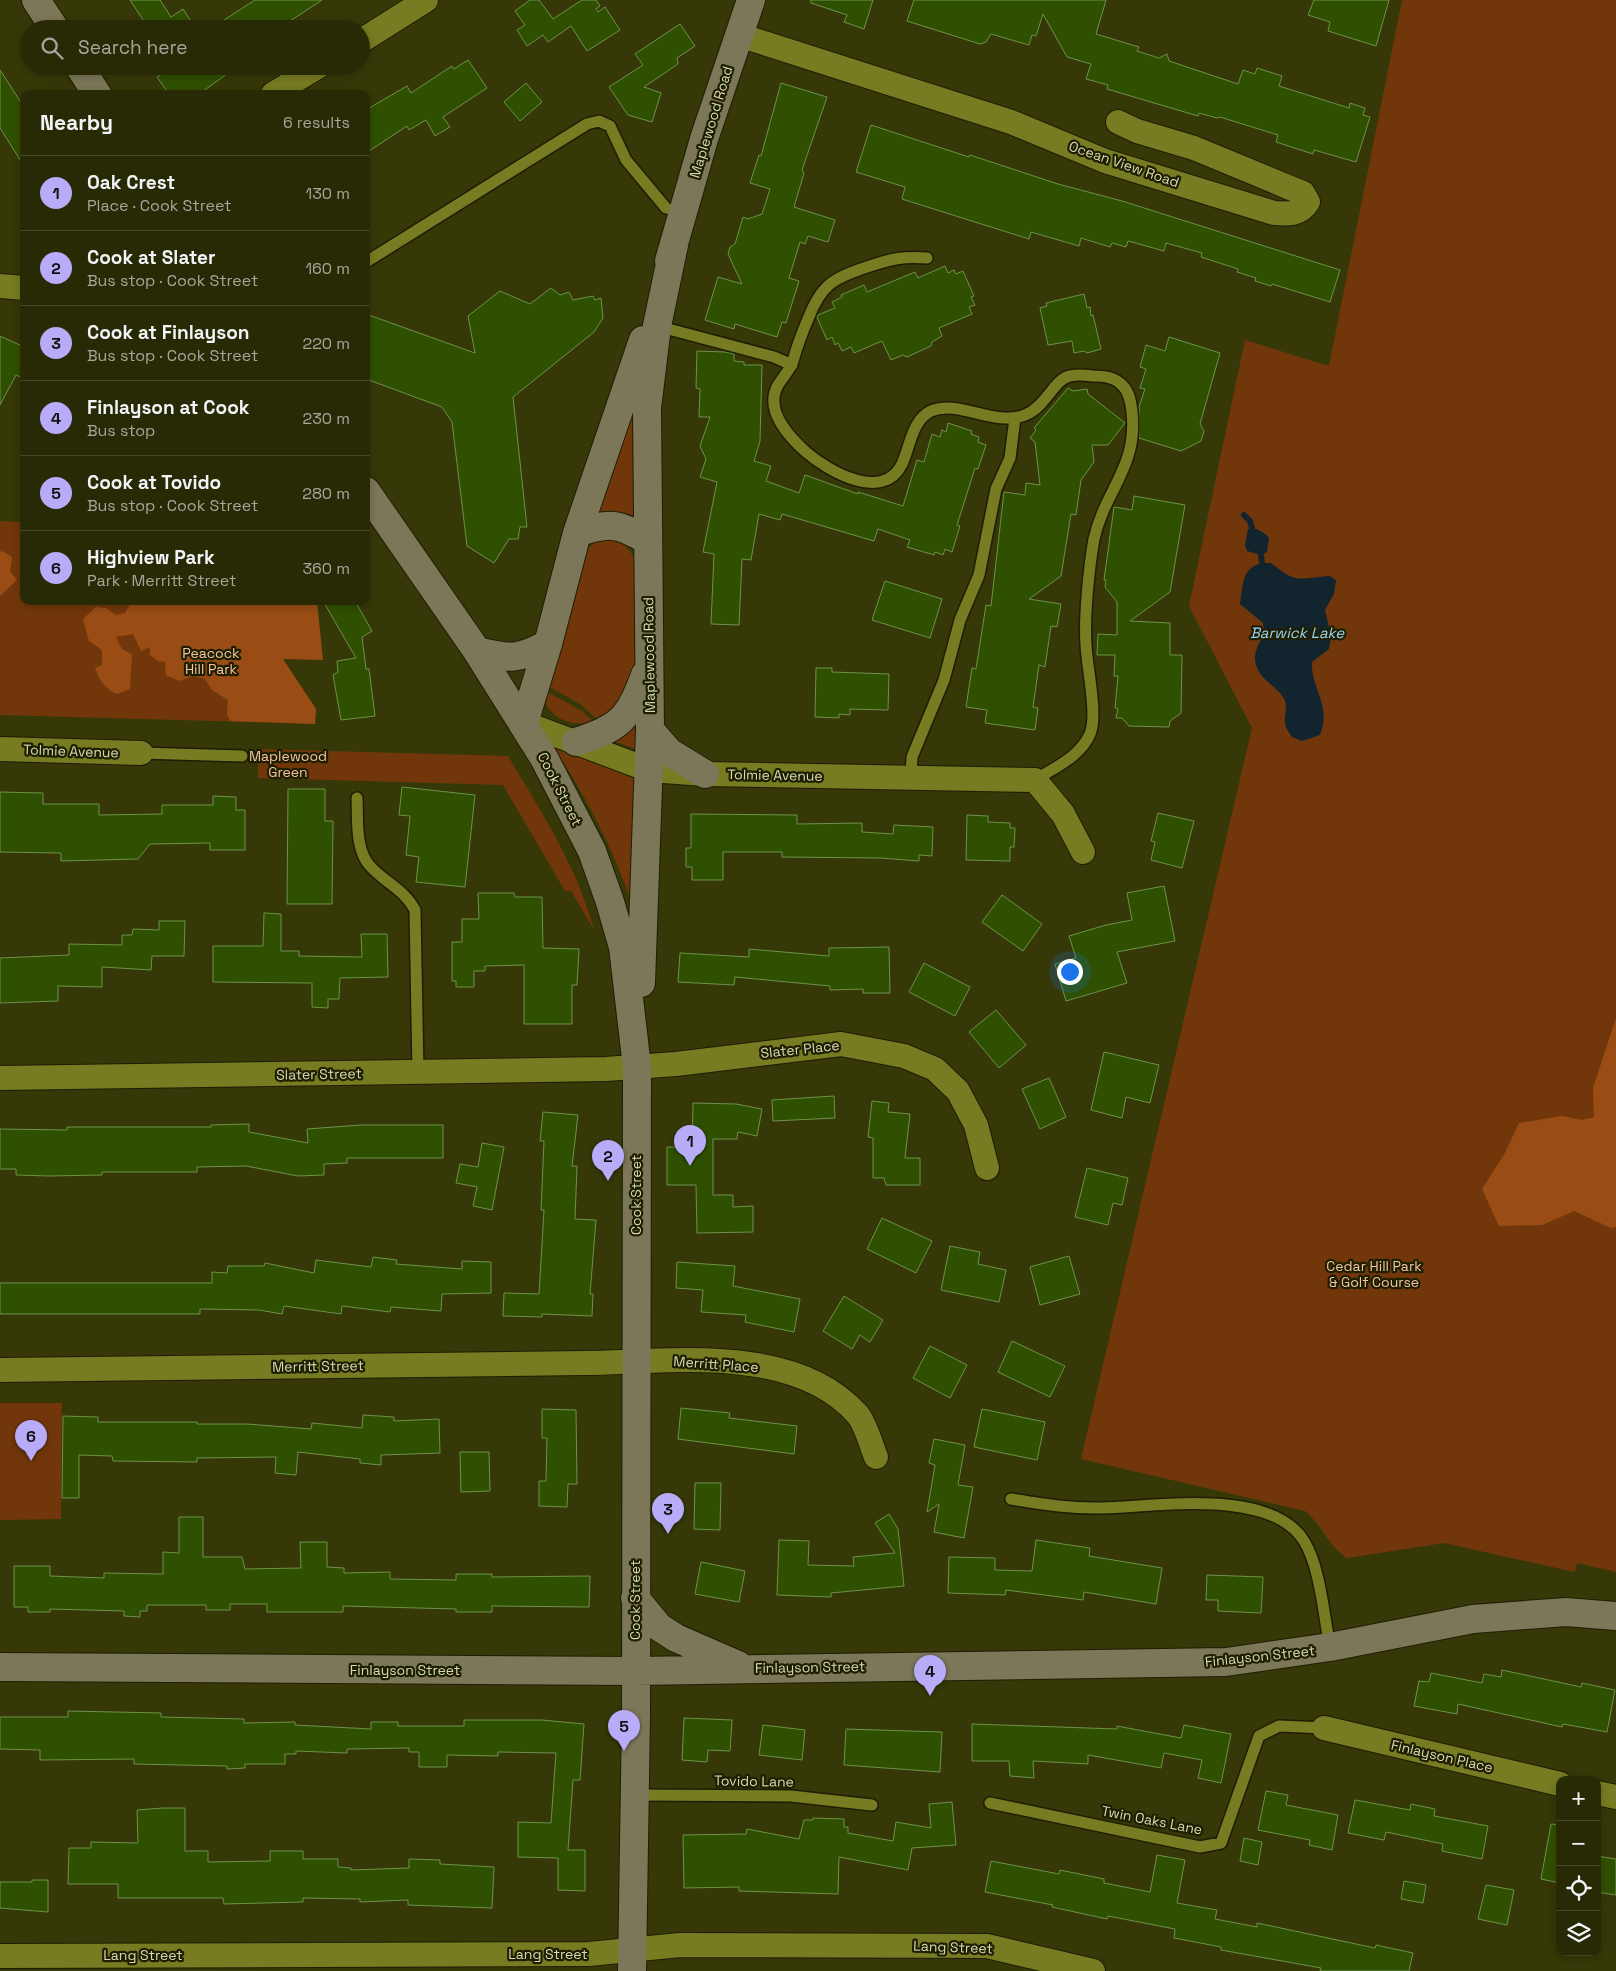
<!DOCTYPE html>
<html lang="en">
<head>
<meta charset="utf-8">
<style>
	:root { --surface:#282a06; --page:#303210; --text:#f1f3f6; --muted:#a5a79b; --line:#444628; --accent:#b8abf7 }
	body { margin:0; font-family:"Space Grotesk",sans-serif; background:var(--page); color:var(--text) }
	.controls { position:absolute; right:15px; bottom:15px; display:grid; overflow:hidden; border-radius:10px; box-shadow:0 2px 8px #0003 }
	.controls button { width:45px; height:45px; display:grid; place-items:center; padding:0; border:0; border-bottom:1px solid var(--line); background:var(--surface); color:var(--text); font:25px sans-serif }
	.you { position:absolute; left:1069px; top:971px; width:18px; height:18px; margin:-12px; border:4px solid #fff; border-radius:50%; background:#1a73e8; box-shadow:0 0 0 8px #1a73e833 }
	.badge { display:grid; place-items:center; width:32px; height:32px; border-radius:50%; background:var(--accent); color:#111; font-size:16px; font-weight:700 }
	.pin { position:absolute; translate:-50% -41px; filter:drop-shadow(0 1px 2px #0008) }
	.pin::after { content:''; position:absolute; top:26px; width:18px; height:15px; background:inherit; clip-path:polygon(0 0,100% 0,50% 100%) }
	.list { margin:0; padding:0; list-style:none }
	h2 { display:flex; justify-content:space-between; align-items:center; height:65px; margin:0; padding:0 20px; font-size:21px }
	h2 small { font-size:16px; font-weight:400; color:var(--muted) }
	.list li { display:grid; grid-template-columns:32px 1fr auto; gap:15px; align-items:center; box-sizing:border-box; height:75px; padding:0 20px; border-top:1px solid var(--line) }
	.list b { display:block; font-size:19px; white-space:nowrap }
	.list p { margin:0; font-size:16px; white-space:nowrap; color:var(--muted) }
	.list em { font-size:16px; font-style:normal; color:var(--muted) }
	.icon { flex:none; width:28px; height:28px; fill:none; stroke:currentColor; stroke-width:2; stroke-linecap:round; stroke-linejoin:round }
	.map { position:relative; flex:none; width:1616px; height:1971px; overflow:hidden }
	.search { position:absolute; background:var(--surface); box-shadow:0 2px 8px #0003; left:20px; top:20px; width:350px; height:55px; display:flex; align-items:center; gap:12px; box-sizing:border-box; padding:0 18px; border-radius:28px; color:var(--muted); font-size:19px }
	.panel { position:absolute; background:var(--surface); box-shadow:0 2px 8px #0003; left:20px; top:90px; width:350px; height:515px; border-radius:10px }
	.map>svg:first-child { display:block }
</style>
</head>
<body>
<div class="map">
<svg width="1616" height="1971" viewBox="0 0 1616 1971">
	<rect width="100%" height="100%" fill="#363808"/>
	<!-- green -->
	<path fill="#71370b" d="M1402,0H1616V1572L1577,1563L1575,1572L1444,1543L1347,1558C1327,1545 1324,1527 1305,1511L1081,1459L1252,728L1189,606L1245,340L1329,366Z
		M633,396L637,520L595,514Z
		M0,521L24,522V601H244L316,709L315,724L0,715Z
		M607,539L624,544L635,558L636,664C629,689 619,704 598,720L580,704L542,683L585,550L598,541Z
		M542,689L582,711L594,722C569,728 544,716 542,689Z
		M636,713V749L610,740Z
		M550,741L636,772L634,910C612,844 587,799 550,741Z
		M259,749L508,756C542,813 577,866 594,930L571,891H565L503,785L258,778Z
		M0,1403H62L61,1519L0,1520Z"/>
	<!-- forest -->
	<path fill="#994d14" d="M0,551L4,552L12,557L10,571L17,580L0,596Z
		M132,601H317L323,660L283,659L316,709L315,724L231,721L227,715L228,700L212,690L205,679L193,676L179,681L166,675L165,662L158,661L150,655V647L141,651L133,634L116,637L122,649L132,654L130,689L117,694C104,688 100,681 95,668L102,665V650L89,641L83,619L96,607L106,608L116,615L125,613Z
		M1616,1018V1227L1611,1228L1574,1211L1542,1225L1499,1226L1482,1189L1505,1153L1519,1123L1562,1116L1582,1120L1594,1117L1593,1088Z"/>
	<!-- water -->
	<path fill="#12242e" d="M1248,529C1256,527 1264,532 1269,538L1267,552L1261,555L1247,551L1245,545Z
		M1262,563H1271C1298,585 1298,578 1330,576L1336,580L1334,594L1325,610L1331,636L1329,649L1312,662C1311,690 1332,704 1320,735L1302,741L1292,737C1290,734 1287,730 1286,727C1282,717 1290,707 1283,697C1273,683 1257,678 1255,660C1254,645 1266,640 1263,623L1240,604C1243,586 1241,568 1262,563Z"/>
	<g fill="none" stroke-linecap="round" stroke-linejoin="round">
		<!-- stream -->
		<path stroke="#12242e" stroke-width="6" d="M1244,515L1250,521L1252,528
			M1261,555L1262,563"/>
	</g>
	<!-- building -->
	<path fill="#2f5000" stroke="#6d924a" d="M130,0H160L171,17L183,9L196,29H149Z
		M255,0H322L278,29H210Z
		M530,0H539L553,19L582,0H596L600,6L596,9L598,12L605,7L620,30L587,51L571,26L548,42L543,35L527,46L517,30L525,25L515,11Z
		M811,0H873L864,29L844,22L847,15L811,3Z
		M914,0H1106L1096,34L1139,47L1137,51L1159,58L1167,54L1169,61L1238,84L1243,70L1255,74L1257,68L1282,76L1279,86L1349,108L1350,103L1365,108L1363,115L1370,117L1356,162L1314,150L1313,154L1276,142L1278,135L1220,117L1217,118L1199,113L1198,116L1107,89L1108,85L1086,79L1091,64L1067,57L1043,14L1036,36L1032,35L1029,45L991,34L986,42L980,44L907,21Z
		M1314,0H1389L1376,46L1328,31L1330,22L1308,15Z
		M680,24L695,46L677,58L678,64L644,87L661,93L652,122L628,115L609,87L643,65L635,54Z
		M468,60L487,88L443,117L450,127L435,136L426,120L409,130L407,126L366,153V110L407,86L411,93L452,66L454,69Z
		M173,66H238L199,94H169L157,77Z
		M0,70L24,107V166L0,128Z
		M526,83L542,102L520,121L504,102Z
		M781,83L827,97L802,170L804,173L794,207L835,220L828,242L808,236L805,244L800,242L789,278L799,281L786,323L782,322L777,337L735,324L734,329L705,320L718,277L742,284L728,254L730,247L735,244L743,217L748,219L762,214L770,189L750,183L759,155L761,156Z
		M871,125L969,157L970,155L1058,184L1122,201L1340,270L1330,302L1272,284L1271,286L1255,281L1256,278L1237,272L1238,269L1201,257L1202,253L1166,243L1164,251L1128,241L1126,247L1112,243L1110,247L1081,238L1079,246L1031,232L1029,239L902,199L905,187L856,172Z
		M945,266L948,273L954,270L956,274L963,271L974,296L971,297L975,305L969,307L972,314L939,328L942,336L932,342L931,346L907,357L903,355L891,360L882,341L854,353L851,347L842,351L838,343L835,345L832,337L827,340L817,317L818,315L835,308L832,302L842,297L841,295L864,285L867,292L915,272L918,278Z
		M551,288L560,295L569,292L573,300L593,296L595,300L601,298L603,318L594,332L513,397L527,527H520L518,539H509L494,563L467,546L452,422L442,407L366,379V314L475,353L468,316L500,291L530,304Z
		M1084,294L1087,308L1090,307L1091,316L1093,315L1101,349L1087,353L1084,351L1074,353L1072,341L1048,345L1040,308L1047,306L1046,303Z
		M0,336L24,347V379L16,375L0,405Z
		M1169,337L1220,353L1200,424L1204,431L1201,441L1181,451L1139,438V407L1145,389L1140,388L1146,369L1140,367L1146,345L1165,351Z
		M697,351L725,352L734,354V361L744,362V365H762L760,441L754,461L771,466L766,481L799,493L805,475L858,494V492L903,506L917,460L924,462L932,434L940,437L942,430L946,432L948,423L972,431L971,434L979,437L978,442L986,445L978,469L975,468L957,525L960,526L952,552L945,549L943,555L935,552L934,555L907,547L910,540L878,529L874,541L782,514L780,520L759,514L751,560L742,559L739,625L711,624L714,554L703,552L717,482L700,477L706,459L700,446L710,417H699L700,389L696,388Z
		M1068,388L1073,391L1087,389L1088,394L1125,423L1108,445H1092L1094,462L1081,480L1076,515L1071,514L1061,576L1029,599L1061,604L1057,627L1051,626L1045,667L1039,665L1033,707L1038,708L1035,730L985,723L987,710L966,707L972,668L976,669L986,605L991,606L1004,492L1025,495L1026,483L1040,485L1035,442L1030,438L1036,430L1034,428Z
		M1134,496L1185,505L1170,592L1130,621L1170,623V655H1182L1181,713L1170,721L1169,727L1129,726L1122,718H1116L1118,709L1115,708L1118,676H1114L1115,655H1097L1098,634L1117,635V602L1105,587L1106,580H1104L1114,507L1132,510Z
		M885,581L942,599L930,638L872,620Z
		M323,601H355L372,631L362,637L366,669H369L375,716L341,720L333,675L338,672L337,661L356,658Z
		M816,668H832V672L889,674L888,710L850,709V715L839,714V718L815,717Z
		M402,787L475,795L465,887L416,882L419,857L406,855L410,816L399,815Z
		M288,789H325V821H333L332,904H287Z
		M0,792L43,793V804H99V815L162,814V805H213V796L236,797V810H245V850H210V843L150,844L138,859L99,860L61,861V853L0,852Z
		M1158,813L1194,821L1182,868L1151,860L1155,842L1151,841Z
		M691,814L797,815V824L862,823V832L893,834L894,825L933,827L932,856L919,855V861L880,858L782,857V852H723V880H692V867H686V848H691Z
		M967,815L988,816V822L1010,823V828H1015L1014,847H1010V861L966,860Z
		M1164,886L1175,941L1117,952L1127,983L1066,1001L1055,964L1076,958L1069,936L1106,925L1132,920L1127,893Z
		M478,893H514L515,897H542L543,948L579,949L577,985H572V1024H524V965L485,966V971H474V987H456V981H452V942H462V919H479Z
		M1002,895L1042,924L1023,951L982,922Z
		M264,913L281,914V951H299V956L362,957L361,934H387L388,977L340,978L339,999H328V1008L312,1007V983L213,982V946H263Z
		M159,921H185L184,956H152L151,970L102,967V987L58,986V1001L0,1003V958L69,955V944L122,945V935H132L133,929L159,930Z
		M889,947L890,993H863V989L830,990V986L735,977L734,985L678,982L680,953L749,957V949L829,956V948Z
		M924,963L970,987L955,1016L909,992Z
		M996,1010L1026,1045L999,1068L969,1032Z
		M1104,1052L1159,1065L1150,1103L1126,1097L1122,1118L1091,1110Z
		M1049,1078L1066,1117L1040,1129L1022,1089Z
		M834,1096L835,1118L773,1121L772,1100Z
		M872,1101L889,1103L888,1112L910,1114L905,1158H920V1185H886L884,1178H873V1138L868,1137Z
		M693,1103L736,1104L762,1109L757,1136L738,1132L737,1139H713V1195H733V1207L753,1206V1232L697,1233L696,1185H667V1147H692Z
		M543,1112L578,1115L572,1166H577L575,1219L596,1220L590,1294H593L592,1316L542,1314V1317L503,1316L504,1293L539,1294L544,1210H541L544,1141H540Z
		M249,1124V1132L308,1143L307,1129L361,1125H443V1158H347V1163L324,1164V1175L298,1176L246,1166L197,1167V1172H102V1175L48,1176L16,1175V1169H0V1129L67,1130V1127H211V1125Z
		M482,1143L504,1147L492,1210L473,1206L477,1187L456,1183L460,1164L478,1167Z
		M1087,1168L1128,1178L1122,1205L1113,1203L1108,1225L1075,1217Z
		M882,1218L932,1241L916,1273L867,1249Z
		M950,1246L980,1252L978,1264L1006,1270L999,1302L941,1290Z
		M1069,1256L1080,1294L1040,1305L1030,1267Z
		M373,1257L397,1260L396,1264L462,1269V1261L491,1262V1293L442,1294L441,1311L391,1307L390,1312L342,1306L341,1314L284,1306L282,1314L259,1310L200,1309V1314H0V1283H212V1272L227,1273L228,1266H264L265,1263L314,1273L316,1260L371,1267Z
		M677,1262L735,1266L733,1286L800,1299L794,1332L745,1322L746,1315L701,1312L703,1290L676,1288Z
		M844,1296L883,1320L870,1342L860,1335L852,1349L823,1331Z
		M1012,1341L1065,1366L1050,1397L998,1372Z
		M930,1346L967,1365L950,1398L913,1378Z
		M681,1408L730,1413L729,1418L797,1426L794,1454L678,1439Z
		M542,1409L576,1410L577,1484H568L567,1507L539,1506V1481H546L547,1438H542Z
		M982,1409L1045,1422L1037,1460L974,1447Z
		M363,1415L394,1417V1421L439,1419L440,1453L381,1455V1465L360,1463V1459L298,1452L296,1475L275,1473L276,1457L197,1458V1462L113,1461L112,1456L79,1455V1498H62L63,1416L98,1417V1422H197V1424H247L311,1429L312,1423L362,1428Z
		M934,1439L965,1445L958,1485L973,1487L964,1538L934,1532L939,1504L927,1512L935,1465L929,1463Z
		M460,1452H489L490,1491L461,1492Z
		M695,1483H721L720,1530L694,1529Z
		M889,1514L898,1529L904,1586L831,1593V1597L777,1595L779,1540L809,1541L808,1565L854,1566L853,1557L895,1553L875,1523Z
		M179,1517H203V1557H242L245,1569L301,1568L300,1542H327V1567L344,1568V1573L390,1572V1579L456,1580V1574H492V1577L590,1576L589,1607L492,1606V1612H456V1609L343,1606V1612H267V1604H230V1610H206V1605H147V1611H140V1617L124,1616V1611L50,1609V1612H28V1607H14V1566H50V1576L104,1578V1573L163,1574V1552L179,1553Z
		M1036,1540L1090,1548L1089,1556L1162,1568L1156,1604L1084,1592L1083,1600L1006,1590L1005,1595L948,1593L949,1557L995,1558V1570L1032,1571Z
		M701,1562L745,1571L739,1602L695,1594Z
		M1207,1575L1263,1577L1261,1613L1218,1611V1600H1206Z
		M1502,1670L1581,1687L1582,1683L1615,1690L1607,1732L1563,1724L1562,1727L1458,1704L1457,1714L1414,1706L1419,1681L1429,1682L1431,1673L1482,1683L1484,1674L1501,1677Z
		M68,1711L161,1713V1717L244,1719V1723L295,1722V1725L371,1729V1722H398V1726H464V1720H542L584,1724L580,1780H573L568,1850H585V1891L558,1890V1858L518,1857V1822L551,1823L556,1753L498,1752V1756L447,1755V1767H419V1752H409V1748L347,1749V1753L296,1751V1754H285V1764H245V1768L227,1769V1766L134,1764V1759L40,1760V1750L0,1749V1717H68Z
		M684,1718L732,1720L730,1751L708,1750L707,1762L682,1760Z
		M972,1724L1117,1729V1726L1181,1738L1184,1725L1231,1734L1221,1783L1198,1778L1202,1760L1164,1753L1161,1768L1088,1755V1764L1033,1761L1034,1778L1010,1776L1009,1761H972Z
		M763,1725L805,1730L802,1760L759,1755Z
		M846,1729L942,1732L940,1772L844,1765Z
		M1266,1791L1288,1795L1286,1805L1338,1815L1332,1850L1309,1845L1310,1840L1258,1830Z
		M1355,1800L1410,1810L1411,1804L1435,1809L1434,1816L1488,1826L1482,1859L1442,1851L1443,1844L1386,1832L1384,1840L1348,1833Z
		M952,1802L956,1845L912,1848L908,1870L839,1857L838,1894L739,1891V1887L684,1888L683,1835L746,1834L747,1829L799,1839L804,1820H813V1818L844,1819V1827H848V1833L893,1841L896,1822L931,1828L929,1804Z
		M163,1808H185V1851H208V1862L270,1861V1851H303V1859H338V1867L351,1868V1870L409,1868V1859L440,1860V1864L494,1867L492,1908L408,1905V1900L360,1902V1899L303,1898V1902L224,1904L223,1898H118V1884H68L69,1848H91V1842L138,1843L137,1810Z
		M1551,1824L1560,1825V1883L1541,1879Z
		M1244,1838L1262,1842L1258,1865L1240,1861Z
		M1157,1855L1185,1860L1177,1903L1217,1910L1215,1919L1257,1927V1923L1375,1948L1376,1945L1413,1953L1409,1971H1320L1321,1968L1221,1950V1947L1174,1938L1175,1929L1108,1916L1107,1919L1052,1907L1053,1905L985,1892L991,1861L1059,1874L1060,1870L1104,1879V1883L1150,1892Z
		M1597,1856L1616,1859V1895L1597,1892Z
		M32,1880H48V1912L0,1908V1882H32Z
		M1404,1881L1426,1885L1423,1903L1401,1899Z
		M1486,1885L1514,1890L1507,1925L1478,1919Z"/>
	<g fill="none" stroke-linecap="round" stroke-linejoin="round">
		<defs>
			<path id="lane" d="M927,258C903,256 890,259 867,267C833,278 821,285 808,319C802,333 797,346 793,361C790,370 783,377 778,385C764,410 788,436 806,452C828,471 883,503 902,464C910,447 912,420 931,411C958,399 994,427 1025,415C1046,407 1054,379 1070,376C1077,374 1086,375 1093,376C1104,376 1115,377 1123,386C1130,393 1131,404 1132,412C1138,467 1105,490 1094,539C1089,567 1084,617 1086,645C1087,668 1098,715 1090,734C1080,757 1054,768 1035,780
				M366,262L587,124L599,121L610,126L626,160L666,208L684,212
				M657,326L774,357L792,365
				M141,753L242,756
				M911,777L912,757L944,680L960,620L979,575L996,489L1010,458L1015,418
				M357,798C358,819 355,850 370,866C384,882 405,890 415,910L418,1072
				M1011,1499C1042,1504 1071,1509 1102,1508C1154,1507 1271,1487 1304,1541C1320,1566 1324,1617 1330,1647
				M635,1795L791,1796L872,1805
				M990,1803L1200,1847L1221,1843L1259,1736L1279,1726L1324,1728"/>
			<path id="street" d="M739,35L1011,122L1105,161L1274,213C1288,214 1300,215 1308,202L1303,193L1288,187L1194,148L1137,131L1118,122
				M361,41L426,0
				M273,94L319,66
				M0,286L24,288
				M524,723L649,770L705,774L1035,780L1063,814L1083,852
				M0,749L141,753
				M0,1078L606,1069L676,1064L841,1044L904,1056L935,1069L958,1091L976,1125L987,1168
				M0,1370L584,1363C669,1362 795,1343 858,1415C866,1425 871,1445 876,1457
				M1324,1728L1560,1784
				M1597,1793L1616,1797
				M0,1956L589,1954L680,1945L987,1946L1093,1971"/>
			<path id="secondary" d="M36,0L55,29
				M79,66L97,94
				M669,261L704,139L751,0
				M366,491L477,651L544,758L592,851L610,902L623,947L637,1067L636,1715L632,1971
				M577,533C609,522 618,523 647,540
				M477,651C512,659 516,660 548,644
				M524,723L548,644L577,533L643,340
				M650,730L669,752L705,774
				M576,742C620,727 629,720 645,675
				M641,983L650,730L647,408L657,326L674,245
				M635,1598L659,1627L676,1638L738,1665
				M0,1667L636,1671L1226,1662L1330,1647L1473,1619L1566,1612L1616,1616"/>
		</defs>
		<!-- lane casing -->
		<use href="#lane" stroke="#1d1e04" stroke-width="14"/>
		<!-- street casing -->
		<use href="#street" stroke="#1d1e04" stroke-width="26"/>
		<!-- secondary casing -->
		<use href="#secondary" stroke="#1d1e04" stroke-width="30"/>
		<!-- lane -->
		<use href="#lane" stroke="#777b21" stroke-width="11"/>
		<!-- street -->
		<use href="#street" stroke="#777b21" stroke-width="24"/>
		<!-- secondary -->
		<use href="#secondary" stroke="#7c7758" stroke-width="28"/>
	</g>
	<g text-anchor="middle" stroke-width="4.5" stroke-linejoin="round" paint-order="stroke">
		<!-- street labels -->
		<g font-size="14" fill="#d7dab1" stroke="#1e1e00">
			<text transform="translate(711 122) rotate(-73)" y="5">Maplewood Road</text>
			<text transform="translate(1124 164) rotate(19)" y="5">Ocean View Road</text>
			<text transform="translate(649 655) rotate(-91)" y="5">Maplewood Road</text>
			<text transform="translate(71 751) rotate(2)" y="5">Tolmie Avenue</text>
			<text transform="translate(775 775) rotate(1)" y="5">Tolmie Avenue</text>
			<text transform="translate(560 789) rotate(63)" y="5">Cook Street</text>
			<text transform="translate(800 1049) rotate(-6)" y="5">Slater Place</text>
			<text transform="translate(319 1074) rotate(-1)" y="5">Slater Street</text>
			<text transform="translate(636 1195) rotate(-90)" y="5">Cook Street</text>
			<text transform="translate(716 1364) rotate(4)" y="5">Merritt Place</text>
			<text transform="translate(318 1366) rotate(-1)" y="5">Merritt Street</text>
			<text transform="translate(635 1600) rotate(-90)" y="5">Cook Street</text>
			<text transform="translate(1260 1656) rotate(-6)" y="5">Finlayson Street</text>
			<text transform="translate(810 1667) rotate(-1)" y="5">Finlayson Street</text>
			<text x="405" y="1675">Finlayson Street</text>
			<text transform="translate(1442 1756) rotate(13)" y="5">Finlayson Place</text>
			<text transform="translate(754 1781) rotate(1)" y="5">Tovido Lane</text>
			<text transform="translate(1152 1820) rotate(11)" y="5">Twin Oaks Lane</text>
			<text transform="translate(953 1947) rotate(2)" y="5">Lang Street</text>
			<text x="548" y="1959">Lang Street</text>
			<text x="143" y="1960">Lang Street</text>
		</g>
		<!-- park labels -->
		<g font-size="14" fill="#f7c3a5" stroke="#1e1e00">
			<text x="211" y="658">Peacock<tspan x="211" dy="16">Hill Park</tspan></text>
			<text x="288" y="761">Maplewood<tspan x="288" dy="16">Green</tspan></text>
			<text x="1374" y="1271">Cedar Hill Park<tspan x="1374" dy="16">&amp; Golf Course</tspan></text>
		</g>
		<!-- water labels -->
		<g font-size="15" font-style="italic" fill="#99d3f1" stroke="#1e1e00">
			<text x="1297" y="638">Barwick Lake</text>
		</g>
	</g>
</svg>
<div class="controls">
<button>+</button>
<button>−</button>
<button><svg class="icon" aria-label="locate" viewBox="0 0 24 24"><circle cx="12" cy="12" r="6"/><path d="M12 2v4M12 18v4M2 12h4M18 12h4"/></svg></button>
<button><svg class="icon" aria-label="layers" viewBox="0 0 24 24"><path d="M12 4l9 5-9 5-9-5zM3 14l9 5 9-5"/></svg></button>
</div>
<div class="you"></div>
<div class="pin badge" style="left:690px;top:1166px">1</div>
<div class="pin badge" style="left:608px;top:1181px">2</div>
<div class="pin badge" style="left:668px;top:1534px">3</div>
<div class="pin badge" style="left:930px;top:1696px">4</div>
<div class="pin badge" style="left:624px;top:1751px">5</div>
<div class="pin badge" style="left:31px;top:1461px">6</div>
<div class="search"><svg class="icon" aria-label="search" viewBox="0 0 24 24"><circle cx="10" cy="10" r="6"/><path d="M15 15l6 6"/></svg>Search here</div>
<section class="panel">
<h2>Nearby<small>6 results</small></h2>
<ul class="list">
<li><span class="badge">1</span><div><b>Oak Crest</b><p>Place · Cook Street</p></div><em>130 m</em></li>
<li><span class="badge">2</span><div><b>Cook at Slater</b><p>Bus stop · Cook Street</p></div><em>160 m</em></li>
<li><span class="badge">3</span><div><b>Cook at Finlayson</b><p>Bus stop · Cook Street</p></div><em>220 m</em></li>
<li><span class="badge">4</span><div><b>Finlayson at Cook</b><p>Bus stop</p></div><em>230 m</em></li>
<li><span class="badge">5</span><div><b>Cook at Tovido</b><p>Bus stop · Cook Street</p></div><em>280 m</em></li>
<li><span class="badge">6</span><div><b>Highview Park</b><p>Park · Merritt Street</p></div><em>360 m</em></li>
</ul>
</section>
</div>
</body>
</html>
